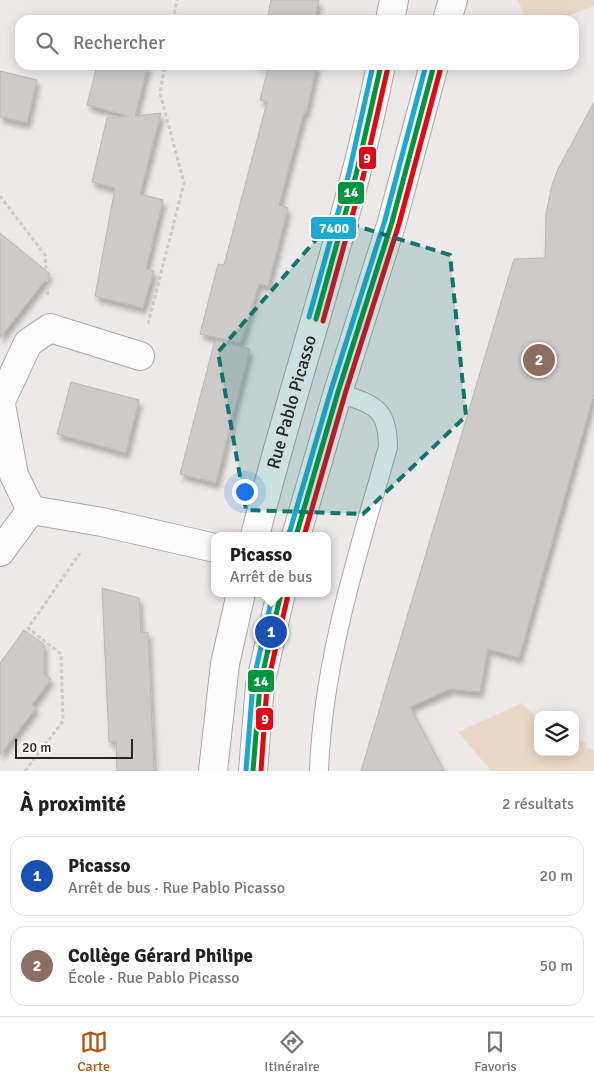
<!DOCTYPE html>
<html lang="fr">
<head>
<meta charset="utf-8">
<style>
	:root { --surface:#fff; --page:#f6f6f6; --text:#222; --muted:#767676; --line:#e0e0e0; --accent:#b45309 }
	body { margin:0; font-family:Signika,sans-serif; background:var(--page); color:var(--text) }
	.controls { position:absolute; right:15px; bottom:15px; display:grid; overflow:hidden; border-radius:10px; box-shadow:0 2px 12px #0003 }
	.controls button { width:45px; height:45px; display:grid; place-items:center; padding:0; border:0; border-bottom:1px solid var(--line); background:var(--surface); color:var(--text); font:25px sans-serif }
	.scale { position:absolute; left:15px; bottom:12px; width:118px; box-sizing:border-box; padding-left:5px; border:2px solid #2a2626; border-top:0; font-size:14px; line-height:18px; white-space:nowrap; color:#2a2626; -webkit-text-stroke:4px #fef5f4; paint-order:stroke }
	.you { position:absolute; left:244px; top:491px; width:18px; height:18px; margin:-12px; border:4px solid #fff; border-radius:50%; background:#1a73e8; box-shadow:0 0 0 8px #1a73e833 }
	.badge { display:grid; place-items:center; width:32px; height:32px; border-radius:50%; background:var(--accent); color:#fff; font-size:16px; font-weight:700 }
	.pin { position:absolute; translate:-50% -50%; border:2px solid #fff; box-shadow:0 1px 5px #0006 }
	.popup { position:absolute; left:211px; top:532px; width:120px; height:65px; box-sizing:border-box; display:grid; place-content:center; border-radius:10px; background:var(--surface); filter:drop-shadow(0 1px 4px #0005); font-size:16px; white-space:nowrap; color:var(--muted) }
	.popup b { font-size:19px; color:var(--text) }
	.popup::after { content:''; position:absolute; left:50%; top:100%; margin-left:-10px; border:10px solid transparent; border-top-color:var(--surface) }
	.list { margin:0; padding:0; list-style:none }
	h2 { display:flex; justify-content:space-between; align-items:center; height:65px; margin:0; padding:0 20px; font-size:21px }
	h2 small { font-size:16px; font-weight:400; color:var(--muted) }
	.list li { display:grid; grid-template-columns:32px 1fr auto; gap:15px; align-items:center; box-sizing:border-box; height:80px; margin:0 10px 10px; padding:0 10px; border:1px solid var(--line); border-radius:15px }
	.list b { display:block; font-size:19px; white-space:nowrap }
	.list p { margin:0; font-size:16px; white-space:nowrap; color:var(--muted) }
	.list em { font-size:16px; font-style:normal; color:var(--muted) }
	.icon { flex:none; width:28px; height:28px; fill:none; stroke:currentColor; stroke-width:2; stroke-linecap:round; stroke-linejoin:round }
	.map { position:relative; flex:none; width:594px; height:771px; overflow:hidden }
	.search { position:absolute; background:var(--surface); box-shadow:0 2px 12px #0003; left:15px; right:15px; top:15px; height:55px; display:flex; align-items:center; gap:12px; box-sizing:border-box; padding:0 18px; border-radius:15px; color:var(--muted); font-size:19px }
	.sheet { height:245px; background:var(--surface) }
	nav { display:flex; justify-content:space-around; align-items:center; box-sizing:border-box; height:70px; border-top:1px solid var(--line); background:var(--surface); font-size:14px; color:var(--muted) }
	nav a { display:grid; justify-items:center; gap:2px }
	nav .on { color:var(--accent) }
	.map>svg:first-child { display:block }
</style>
</head>
<body>
<div class="map">
<svg width="594" height="771" viewBox="0 0 594 771">
	<defs>
		<filter id="shadow"><feDropShadow dx="3" dy="5.5" stdDeviation="2.5" flood-color="#0004"/></filter>
	</defs>
	<rect width="100%" height="100%" fill="#eee9e9"/>
	<!-- green -->
	<path fill="#e9d7c8" d="M517,0H594V6L558,20H528Z
		M522,703L538,719V752H575V739L586,743V748L594,750V771H491L458,732Z"/>
	<!-- building -->
	<path fill="#cecaca" stroke="#bab6b5" filter="url(#shadow)" d="M271,0H319L315,20H267Z
		M97,65H148L135,116L161,113L140,194L163,200L146,269L154,271L143,308L95,296L115,188L92,182L107,118L129,116L87,105Z
		M257,65H317L306,113L304,112L279,205L288,208L268,286L259,284L241,343L200,334L218,264L224,265L267,102L260,100L268,68Z
		M0,71L37,80L27,123L0,117Z
		M594,102V394L519,658L488,649L480,692L450,689L410,707L444,771H361L514,259L545,258L546,214L552,185L558,169Z
		M0,233L50,274L0,338Z
		M215,340L250,349L216,483L180,474Z
		M71,382L139,400L126,453L57,434Z
		M102,588L139,598L141,633L148,632L154,771H117L116,742H109Z
		M24,630L44,644V674L51,679L32,705L36,708L0,755V663Z"/>
	<g fill="none" stroke-linecap="round" stroke-linejoin="round">
		<defs>
			<path id="service" d="M319,771C323,660 358,553 388,447C388,405 371,405 338,392"/>
			<path id="minor" d="M0,399L14,475L31,510L102,522L215,548
				M1,401L28,343L50,328L140,356
				M0,552L31,510"/>
			<g id="tertiary">
				<path d="M390,20L394,0"/>
				<path d="M447,20L453,0"/>
				<path id="s1" d="M255,536C294,378 349,225 381,65"/>
				<path d="M296,536L338,392L392,222L434,65"/>
				<path d="M213,771L225,664L241,593"/>
				<path d="M253,771L260,685L281,593"/>
			</g>
		</defs>
		<!-- service casing -->
		<use href="#service" stroke="#aaa6a6" stroke-width="20"/>
		<!-- minor casing -->
		<use href="#minor" stroke="#aaa6a6" stroke-width="30"/>
		<!-- tertiary casing -->
		<use href="#tertiary" stroke="#aaa6a6" stroke-width="30"/>
		<!-- path -->
		<path stroke="#cdcaca" stroke-width="3" stroke-dasharray="4 2.5" stroke-linecap="butt" d="M173,20L177,0
			M0,196L45,255L48,295
			M148,324L184,183L160,93L165,65
			M25,771L63,721L61,654L28,628L80,553"/>
		<!-- service -->
		<use href="#service" stroke="#fcfcfc" stroke-width="18"/>
		<!-- minor -->
		<use href="#minor" stroke="#fcfcfc" stroke-width="28"/>
		<!-- tertiary -->
		<use href="#tertiary" stroke="#fcfcfc" stroke-width="28"/>
		<defs>
			<path id="bus-1" d="M316,319L356,175L381,65
				M296,536L338,392L392,222L434,65
				M253,771L260,685L281,593"/>
			<path id="bus-2" d="M323,321L363,177L388,67
				M304,536L345,394L399,224L441,67
				M261,771L267,686L288,595"/>
			<path id="bus-3" d="M309,317L349,173L373,65
				M289,534L331,390L385,220L426,65
				M246,770L253,683L273,593"/>
		</defs>
		<!-- bus-1 casing -->
		<use href="#bus-1" stroke="#fef5f4" stroke-width="9"/>
		<!-- bus-2 casing -->
		<use href="#bus-2" stroke="#fef5f4" stroke-width="9"/>
		<!-- bus-3 casing -->
		<use href="#bus-3" stroke="#fef5f4" stroke-width="9"/>
		<!-- bus-1 -->
		<use href="#bus-1" stroke="#009640" stroke-width="5"/>
		<!-- bus-2 -->
		<use href="#bus-2" stroke="#e30613" stroke-width="5"/>
		<!-- bus-3 -->
		<use href="#bus-3" stroke="#19aad4" stroke-width="5"/>
	</g>
	<!-- marked area -->
	<path fill="#0f766e" fill-opacity="0.2" stroke="#0f766e" stroke-width="4" stroke-dasharray="10 6" stroke-linejoin="round" d="M334,219L450,255L466,416L363,514L246,510L218,352Z"/>
	<g text-anchor="middle" stroke-width="4" stroke-linejoin="round" paint-order="stroke">
		<!-- street labels -->
		<g font-size="18" fill="#2a2626" stroke="#fef5f4">
			<text dy="6" stroke="none"><textPath href="#s1" startOffset="139">Rue Pablo Picasso</textPath></text>
		</g>
	</g>
	<g stroke="#fef5f4" stroke-width="2">
		<rect x="358" y="146" width="19" height="24" rx="5" fill="#e30613"/>
		<rect x="337" y="181" width="28" height="24" rx="5" fill="#009640"/>
		<rect x="310" y="216" width="47" height="24" rx="5" fill="#19aad4"/>
		<rect x="247" y="669" width="28" height="24" rx="5" fill="#009640"/>
		<rect x="255" y="707" width="19" height="24" rx="5" fill="#e30613"/>
	</g>
	<g font-size="14" text-anchor="middle" font-weight="bold" fill="#fff">
		<text x="367" y="163">9</text>
		<text x="351" y="197">14</text>
		<text x="334" y="233">7400</text>
		<text x="261" y="686">14</text>
		<text x="265" y="724">9</text>
	</g>
</svg>
<div class="controls">
<button><svg class="icon" aria-label="layers" viewBox="0 0 24 24"><path d="M12 4l9 5-9 5-9-5zM3 14l9 5 9-5"/></svg></button>
</div>
<div class="scale">20 m</div>
<div class="you"></div>
<div class="pin badge" style="left:271px;top:632px;background:#1a4fb4">1</div>
<div class="popup"><b>Picasso</b>Arrêt de bus</div>
<div class="pin badge" style="left:539px;top:360px;background:#8d6e63">2</div>
<div class="search"><svg class="icon" aria-label="search" viewBox="0 0 24 24"><circle cx="10" cy="10" r="6"/><path d="M15 15l6 6"/></svg>Rechercher</div>
</div>
<section class="sheet">
<h2>À proximité<small>2 résultats</small></h2>
<ul class="list">
<li><span class="badge" style="background:#1a4fb4">1</span><div><b>Picasso</b><p>Arrêt de bus · Rue Pablo Picasso</p></div><em>20 m</em></li>
<li><span class="badge" style="background:#8d6e63">2</span><div><b>Collège Gérard Philipe</b><p>École · Rue Pablo Picasso</p></div><em>50 m</em></li>
</ul>
</section>
<nav>
<a class="on"><svg class="icon" aria-label="map" viewBox="0 0 24 24"><path d="M3 6l6-2 6 2 6-2v14l-6 2-6-2-6 2zM9 4v14M15 6v14"/></svg>Carte</a>
<a><svg class="icon" aria-label="directions" viewBox="0 0 24 24"><path d="M12 3l9 9-9 9-9-9zM9 14v-3h6M13 9l2 2-2 2"/></svg>Itinéraire</a>
<a><svg class="icon" aria-label="saved" viewBox="0 0 24 24"><path d="M7 4h10v16l-5-4-5 4z"/></svg>Favoris</a>
</nav>
</body>
</html>
